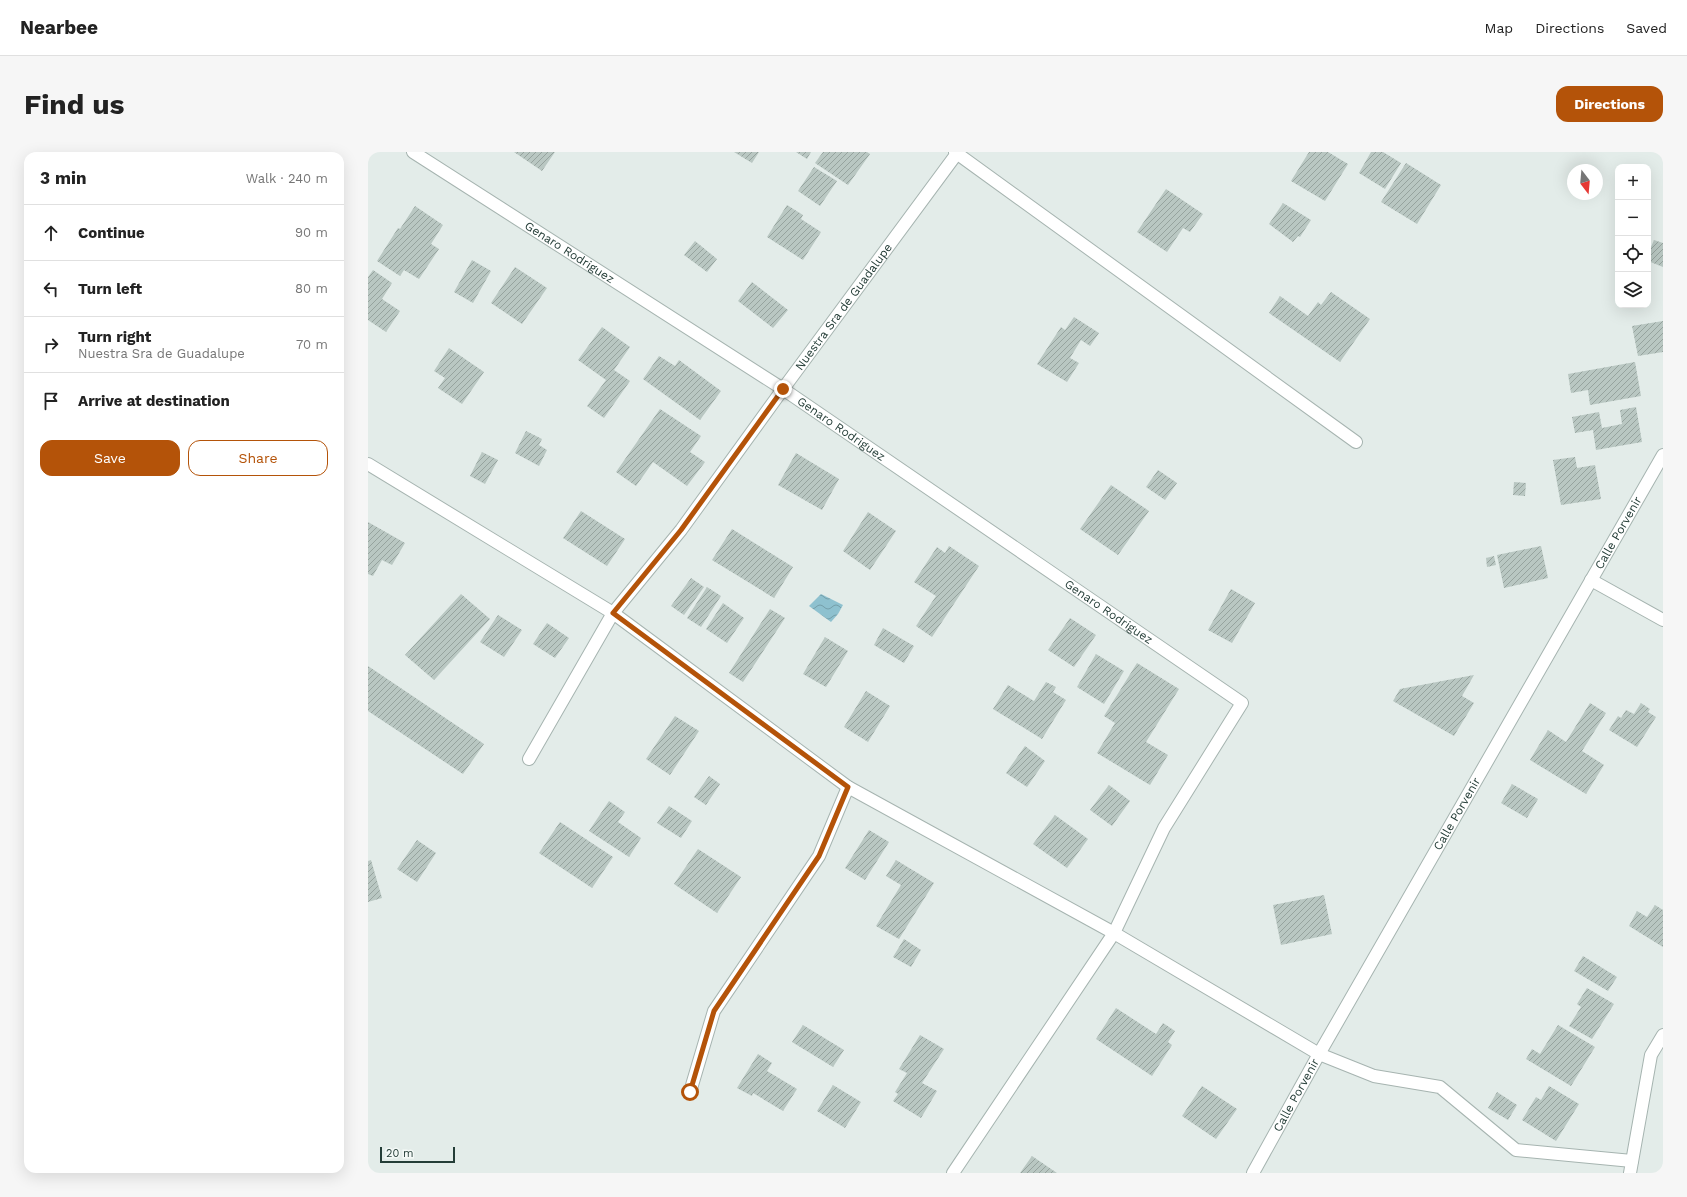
<!DOCTYPE html>
<html lang="en">
<head>
<meta charset="utf-8">
<style>
	:root { --surface:#fff; --page:#f6f6f6; --text:#222; --muted:#767676; --line:#e0e0e0; --accent:#b45309 }
	body { margin:0; font-family:"Work Sans",sans-serif; background:var(--page); color:var(--text) }
	.controls { position:absolute; right:12px; top:12px; display:grid; overflow:hidden; border-radius:8px; box-shadow:0 4px 16px #0002 }
	.controls button { width:36px; height:36px; display:grid; place-items:center; padding:0; border:0; border-bottom:1px solid var(--line); background:var(--surface); color:var(--text); font:20px sans-serif }
	.compass { position:absolute; left:1199px; top:12px; width:36px; height:36px; border-radius:50%; background:var(--surface); box-shadow:0 4px 16px #0002; rotate:164deg }
	.scale { position:absolute; left:12px; bottom:10px; width:75px; box-sizing:border-box; padding-left:4px; border:2px solid #243d37; border-top:0; font-size:11px; line-height:14px; white-space:nowrap; color:#243d37; -webkit-text-stroke:3px #f4f9f7; paint-order:stroke }
	.stop { position:absolute; width:12px; height:12px; margin:-9px; border:3px solid #b45309; border-radius:50%; background:#fff }
	.stop.end { background:#b45309; border-color:#fff; box-shadow:0 1px 4px #0008 }
	.list { margin:0; padding:0; list-style:none }
	h2 { display:flex; justify-content:space-between; align-items:center; height:52px; margin:0; padding:0 16px; font-size:17px }
	h2 small { font-size:13px; font-weight:400; color:var(--muted) }
	.list li { display:grid; grid-template-columns:26px 1fr auto; gap:12px; align-items:center; box-sizing:border-box; height:56px; padding:0 16px; border-top:1px solid var(--line) }
	.list b { display:block; font-size:15px; white-space:nowrap }
	.list p { margin:0; font-size:13px; white-space:nowrap; color:var(--muted) }
	.list em { font-size:13px; font-style:normal; color:var(--muted) }
	.actions { display:flex; gap:8px; padding:12px 16px }
	.actions a { flex:1; padding:9px 0; border:1px solid var(--accent); border-radius:12px; text-align:center; font-size:14px; color:var(--accent) }
	.actions .main { background:var(--accent); color:#fff }
	.icon { flex:none; width:22px; height:22px; fill:none; stroke:currentColor; stroke-width:2; stroke-linecap:round; stroke-linejoin:round }
	.map { position:relative; flex:none; width:1295px; height:1021px; overflow:hidden; border-radius:12px }
	header { display:flex; align-items:center; gap:24px; box-sizing:border-box; height:56px; padding:0 20px; background:var(--surface); border-bottom:1px solid var(--line) }
	header strong { font-size:19px }
	nav { display:flex; gap:22px; margin-inline-start:auto; font-size:14px }
	.intro { display:flex; align-items:center; justify-content:space-between; box-sizing:border-box; height:96px; padding:0 24px }
	h1 { margin:0; font-size:28px }
	.button { padding:10px 18px; border-radius:12px; background:var(--accent); color:#fff; font-size:14px; font-weight:700 }
	main { display:flex; gap:24px; padding:0 24px }
	aside { flex:1; background:var(--surface); border-radius:12px; box-shadow:0 4px 16px #0002 }
	.map>svg:first-child { display:block }
</style>
</head>
<body>
<header>
<strong>Nearbee</strong>
<nav><a>Map</a><a>Directions</a><a>Saved</a></nav>
</header>
<div class="intro"><h1>Find us</h1><a class="button">Directions</a></div>
<main>
<aside>
<h2>3 min<small>Walk · 240 m</small></h2>
<ul class="list">
<li><svg class="icon" aria-label="ahead" viewBox="0 0 24 24"><path d="M12 20V5M6 11l6-6 6 6"/></svg><div><b>Continue</b></div><em>90 m</em></li>
<li><svg class="icon" aria-label="left" viewBox="0 0 24 24"><path d="M17 20v-9H6M10 6l-5 5 5 5"/></svg><div><b>Turn left</b></div><em>80 m</em></li>
<li><svg class="icon" aria-label="right" viewBox="0 0 24 24"><path d="M7 20v-9h11M14 6l5 5-5 5"/></svg><div><b>Turn right</b><p>Nuestra Sra de Guadalupe</p></div><em>70 m</em></li>
<li><svg class="icon" aria-label="arrive" viewBox="0 0 24 24"><path d="M6 21V4h12l-3 4 3 4H6"/></svg><div><b>Arrive at destination</b></div></li>
</ul>
<div class="actions"><a class="main">Save</a><a>Share</a></div>
</aside>
<div class="map">
<svg width="1295" height="1021" viewBox="0 0 1295 1021">
	<defs>
		<pattern id="water-waves" width="16" height="10" patternUnits="userSpaceOnUse"><rect width="16" height="10" fill="#8ec1cf"/><path d="M0 5q4-4 8 0t8 0" fill="none" stroke="#749ea9"/></pattern>
		<pattern id="building-hatch" width="6" height="6" patternUnits="userSpaceOnUse"><rect width="6" height="6" fill="#b9c7c2"/><path d="M-1 1l2-2M0 6l6-6M5 7l2-2" fill="none" stroke="#96a39e"/></pattern>
	</defs>
	<rect width="100%" height="100%" fill="#e3ece9"/>
	<!-- water -->
	<path fill="url(#water-waves)" d="M453,442L475,453L470,462L463,470L441,454Z"/>
	<!-- building -->
	<path fill="url(#building-hatch)" d="M146,0H187L174,19Z
		M366,0H391L384,11Z
		M428,0H443L439,7Z
		M455,0H499L502,2L480,33L447,11Z
		M941,0H960L980,12L957,49L923,29Z
		M1003,0H1015L1033,11L1017,37L991,21Z
		M1038,11L1073,33L1049,72L1013,50Z
		M446,15L469,29L452,54L430,39Z
		M798,37L835,62L822,80L815,76L799,100L769,80Z
		M915,51L943,68L932,85L930,84L925,90L901,72Z
		M419,53L435,63L433,67L453,80L435,108L399,85Z
		M47,54L75,73L63,92L71,97L51,127L36,118L32,124L9,109L30,76L32,77Z
		M1286,88L1295,91V115L1280,109V102Z
		M327,89L349,107L339,120L316,103Z
		M104,108L123,119L105,151L86,140Z
		M147,115L179,136L154,172L123,151Z
		M5,118L24,131L14,147L32,159L18,180L0,168V125Z
		M384,130L420,158L405,176L370,149Z
		M963,140L1002,167L972,210L901,161L912,144L940,164L950,150L953,153Z
		M706,165L731,181L722,194L713,188L702,206L711,211L699,230L669,212L693,175L697,178Z
		M1295,169V200L1270,204L1264,174Z
		M234,175L262,195L246,218L262,229L236,266L219,254L238,228L210,208Z
		M81,196L116,220L94,252L70,236L77,226L66,219Z
		M291,204L307,214L311,208L353,239L332,268L275,227Z
		M1267,210L1273,244L1222,253L1220,238L1203,241L1200,222Z
		M1268,255L1274,290L1228,298L1225,278L1207,281L1204,265L1231,260L1234,276L1254,272L1252,258Z
		M292,257L333,284L322,300L337,310L319,334L285,310L268,334L248,320Z
		M158,279L174,287L171,293L179,298L171,314L147,301Z
		M114,300L130,308L117,332L102,324Z
		M428,301L471,327L454,358L410,333Z
		M1207,305L1209,316L1227,313L1233,347L1193,353L1185,308Z
		M790,318L809,331L797,348L778,335Z
		M1146,330L1158,331L1157,344L1145,343Z
		M743,333L781,359L750,403L712,377Z
		M213,359L257,387L239,414L195,386Z
		M500,360L528,379L502,418L475,399Z
		M0,370L37,391L24,413L14,408L5,424L0,422Z
		M364,377L425,415L406,446L344,408Z
		M581,394L611,414L564,485L548,474L568,444L546,430L569,395L577,401Z
		M1173,394L1180,426L1136,436L1129,403Z
		M1126,404L1128,413L1119,415L1118,406Z
		M323,426L336,435L316,463L303,454Z
		M339,435L353,444L333,475L319,466Z
		M863,437L887,451L864,491L840,478Z
		M93,442L122,467L66,528L37,503Z
		M355,451L376,466L359,491L338,477Z
		M402,457L417,466L375,530L361,521Z
		M130,463L154,478L136,505L112,490Z
		M702,466L728,483L706,515L680,498Z
		M179,471L201,486L187,506L165,492Z
		M515,476L546,494L536,511L506,493Z
		M457,485L480,499L458,535L435,522Z
		M728,502L756,519L736,552L709,535Z
		M769,511L811,537L778,590L800,603L782,633L729,601L747,571L736,564Z
		M0,514L116,592L95,622L0,559Z
		M1106,523L1094,544L1106,551L1086,584L1025,549L1032,537Z
		M678,530L688,535L685,540L698,548L674,587L625,557L640,533L666,549Z
		M498,539L522,554L500,590L476,575Z
		M1222,551L1238,561L1214,599L1236,613L1218,642L1162,608L1180,578L1198,590Z
		M1273,551L1282,557L1280,560L1288,565L1269,595L1241,578L1250,564L1253,566L1258,558L1266,562Z
		M307,564L331,579L302,623L278,607Z
		M657,594L677,609L659,635L638,621Z
		M341,624L352,632L338,653L326,645Z
		M1144,632L1170,647L1159,666L1133,651Z
		M741,633L762,649L744,674L722,658Z
		M241,649L257,660L250,670L273,686L261,705L221,679Z
		M301,654L324,669L313,686L289,671Z
		M687,663L720,687L699,716L665,692Z
		M192,670L245,705L224,736L171,701Z
		M501,678L521,690L497,728L477,716Z
		M49,688L68,701L49,730L29,717Z
		M330,697L373,725L349,761L306,732Z
		M3,708L14,746L0,750V709Z
		M528,708L566,731L531,787L508,774L533,733L518,724Z
		M956,743L964,782L913,793L905,753Z
		M1287,753L1295,758V795L1261,774L1269,759L1279,765Z
		M536,787L553,798L543,815L525,805Z
		M1215,804L1249,825L1240,839L1206,819Z
		M1219,836L1246,852L1224,887L1201,874L1213,855L1209,852Z
		M748,856L788,882L795,871L807,879L800,890L804,893L784,924L728,887Z
		M435,873L476,898L465,915L424,890Z
		M1190,873L1227,895L1203,934L1158,907L1164,897L1172,902Z
		M552,883L576,897L554,931L569,939L553,966L525,949L530,942L527,940L539,921L531,917Z
		M390,902L404,911L399,919L429,937L415,959L385,941L384,944L369,936Z
		M465,933L493,950L477,976L449,959Z
		M834,934L869,957L848,987L814,964Z
		M1181,934L1211,952L1188,989L1154,968L1168,945L1173,948Z
		M1129,940L1149,953L1140,968L1120,956Z
		M664,1004L689,1021H652Z"/>
	<g fill="none" stroke-linecap="round" stroke-linejoin="round">
		<defs>
			<g id="street">
				<path id="s1" d="M45,0L415,237L874,551L796,676L746,781L585,1021"/>
				<path d="M587,0L988,290"/>
				<path d="M0,312L245,461L480,635L746,781L951,902L1006,924L1072,935L1148,998L1264,1009"/>
				<path d="M1223,428L1295,468"/>
				<path id="s2" d="M161,607L245,461L313,378L415,237L590,0"/>
				<path d="M322,940L346,859L451,704L480,635"/>
				<path id="s3" d="M885,1021L951,902L1295,303"/>
				<path d="M1262,1021L1283,903L1295,883"/>
			</g>
		</defs>
		<!-- street casing -->
		<use href="#street" stroke="#a6b4b0" stroke-width="14"/>
		<!-- street -->
		<use href="#street" stroke="#fff" stroke-width="12"/>
	</g>
	<g fill="none" stroke-linecap="round" stroke-linejoin="round">
		<!-- route -->
		<path stroke="#b45309" stroke-width="5" d="M322,940L346,859L451,704L480,635L245,461L313,378L415,237"/>
	</g>
	<g text-anchor="middle" stroke-width="4" stroke-linejoin="round" paint-order="stroke">
		<!-- street labels -->
		<g font-size="12" fill="#243d37" stroke="#f4f9f7">
			<text dy="4" stroke="none"><textPath href="#s1" startOffset="186">Genaro Rodriguez</textPath></text>
			<text dy="4" stroke="none"><textPath href="#s2" startOffset="552">Nuestra Sra de Guadalupe</textPath></text>
			<text dy="4" stroke="none"><textPath href="#s1" startOffset="510">Genaro Rodriguez</textPath></text>
			<text dy="4" stroke="none"><textPath href="#s3" startOffset="737">Calle Porvenir</textPath></text>
			<text dy="4" stroke="none"><textPath href="#s1" startOffset="834">Genaro Rodriguez</textPath></text>
			<text dy="4" stroke="none"><textPath href="#s3" startOffset="413">Calle Porvenir</textPath></text>
			<text dy="4" stroke="none"><textPath href="#s3" startOffset="89">Calle Porvenir</textPath></text>
		</g>
	</g>
</svg>
<div class="controls">
<button>+</button>
<button>−</button>
<button><svg class="icon" aria-label="locate" viewBox="0 0 24 24"><circle cx="12" cy="12" r="6"/><path d="M12 2v4M12 18v4M2 12h4M18 12h4"/></svg></button>
<button><svg class="icon" aria-label="layers" viewBox="0 0 24 24"><path d="M12 4l9 5-9 5-9-5zM3 14l9 5 9-5"/></svg></button>
</div>
<svg class="compass" viewBox="-18 -18 36 36"><path d="M0-13l5 13h-10z" fill="#e53935"/><path d="M0 13l5-13h-10z" fill="#767676"/></svg>
<div class="scale">20 m</div>
<div class="stop" style="left:322px;top:940px"></div>
<div class="stop end" style="left:415px;top:237px"></div>
</div>
</main>
</body>
</html>
